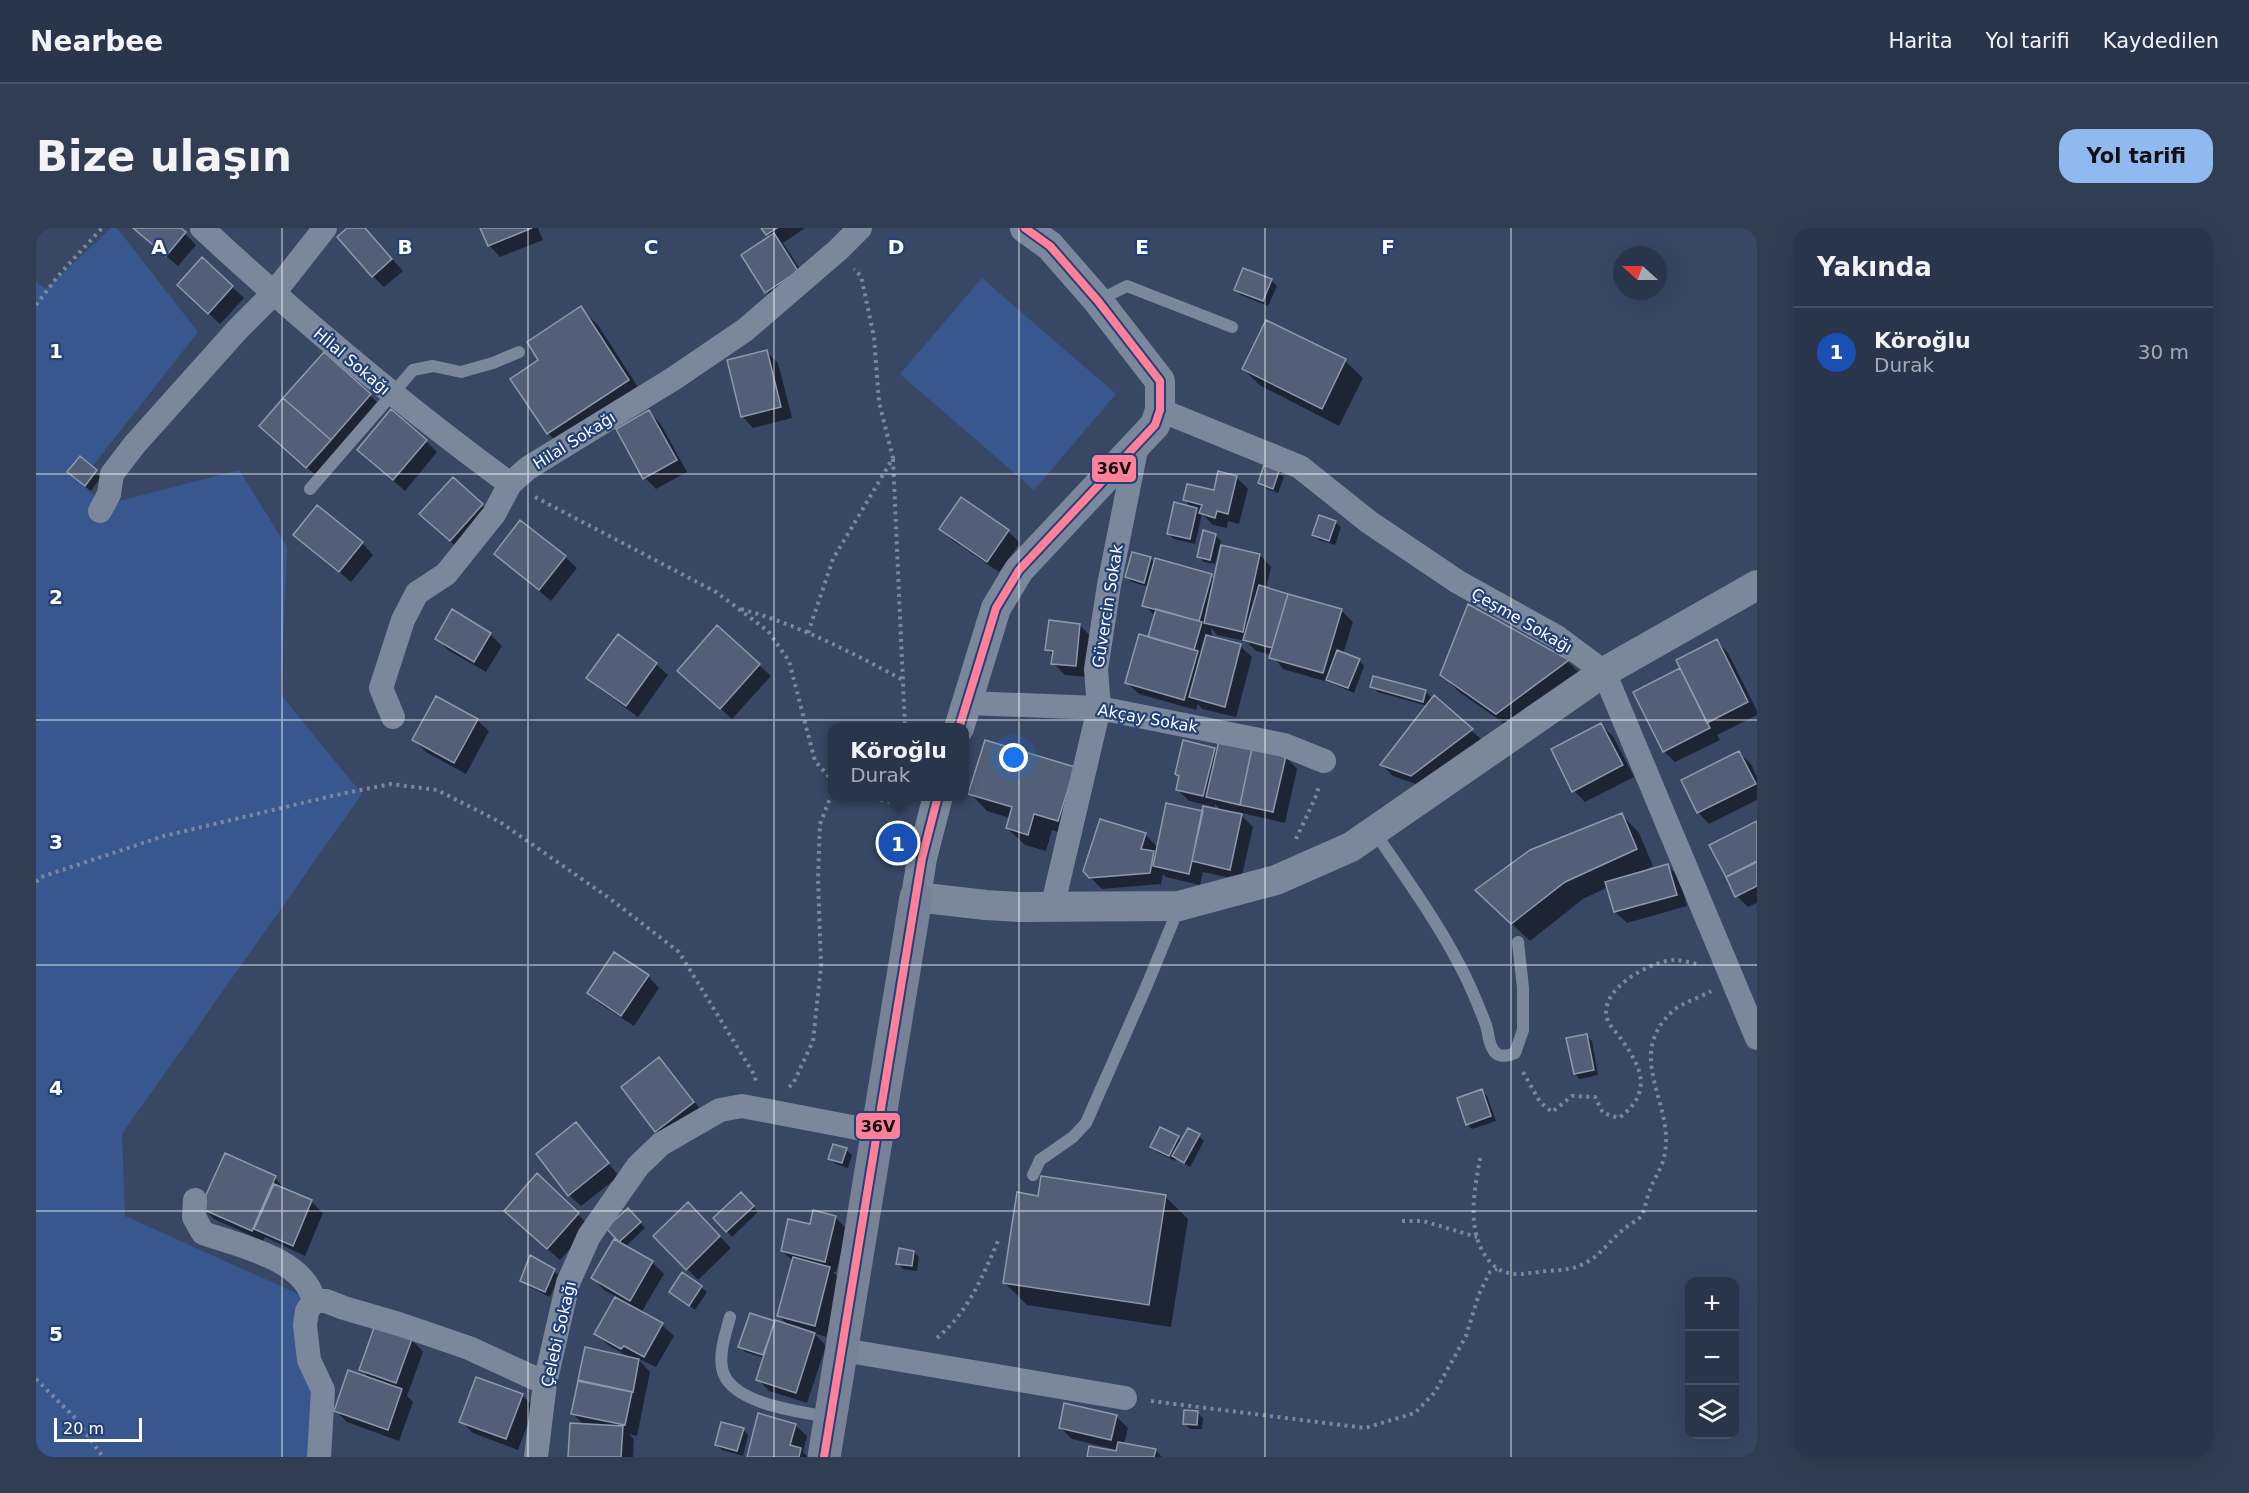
<!DOCTYPE html>
<html lang="tr">
<head>
<meta charset="utf-8">
<style>
	:root { --surface:#29354b; --page:#313d52; --text:#f1f3f6; --muted:#a5abb5; --line:#455063; --accent:#90b9f0 }
	body { margin:0; font-family:"DejaVu Sans",sans-serif; background:var(--page); color:var(--text) }
	.controls { position:absolute; right:18px; bottom:18px; display:grid; overflow:hidden; border-radius:12px; box-shadow:0 6px 24px #0002 }
	.controls button { width:54px; height:54px; display:grid; place-items:center; padding:0; border:0; border-bottom:2px solid var(--line); background:var(--surface); color:var(--text); font:30px sans-serif }
	.compass { position:absolute; left:1577px; top:18px; width:54px; height:54px; border-radius:50%; background:var(--surface); box-shadow:0 6px 24px #0002; rotate:291deg }
	.scale { position:absolute; left:18px; bottom:15px; width:88px; box-sizing:border-box; padding-left:6px; border:3px solid #fff; border-top:0; font-size:16px; line-height:21px; white-space:nowrap; color:#fff; -webkit-text-stroke:4px #244177; paint-order:stroke }
	.you { position:absolute; left:978px; top:530px; width:21px; height:21px; margin:-15px; border:4px solid #fff; border-radius:50%; background:#1a73e8; box-shadow:0 0 0 9px #1a73e833 }
	.badge { display:grid; place-items:center; width:39px; height:39px; border-radius:50%; background:var(--accent); color:#fff; font-size:20px; font-weight:700 }
	.pin { position:absolute; translate:-50% -50%; border:3px solid #fff; box-shadow:0 2px 6px #0006 }
	.popup { position:absolute; left:792px; top:495px; width:141px; height:78px; box-sizing:border-box; display:grid; place-content:center; border-radius:12px; background:var(--surface); filter:drop-shadow(0 2px 4px #0005); font-size:20px; white-space:nowrap; color:var(--muted) }
	.popup b { font-size:22px; color:var(--text) }
	.popup::after { content:''; position:absolute; left:50%; top:100%; margin-left:-12px; border:12px solid transparent; border-top-color:var(--surface) }
	.list { margin:0; padding:0; list-style:none }
	h2 { display:flex; justify-content:space-between; align-items:center; height:78px; margin:0; padding:0 24px; font-size:26px }
	h2 small { font-size:20px; font-weight:400; color:var(--muted) }
	.list li { display:grid; grid-template-columns:39px 1fr auto; gap:18px; align-items:center; box-sizing:border-box; height:90px; padding:0 24px; border-top:2px solid var(--line) }
	.list b { display:block; font-size:22px; white-space:nowrap }
	.list p { margin:0; font-size:20px; white-space:nowrap; color:var(--muted) }
	.list em { font-size:20px; font-style:normal; color:var(--muted) }
	.icon { flex:none; width:33px; height:33px; fill:none; stroke:currentColor; stroke-width:2; stroke-linecap:round; stroke-linejoin:round }
	.map { position:relative; flex:none; width:1721px; height:1229px; overflow:hidden; border-radius:18px }
	header { display:flex; align-items:center; gap:36px; box-sizing:border-box; height:84px; padding:0 30px; background:var(--surface); border-bottom:2px solid var(--line) }
	header strong { font-size:28px }
	nav { display:flex; gap:33px; margin-inline-start:auto; font-size:21px }
	.intro { display:flex; align-items:center; justify-content:space-between; box-sizing:border-box; height:144px; padding:0 36px }
	h1 { margin:0; font-size:42px }
	.button { padding:15px 27px; border-radius:18px; background:var(--accent); color:#111; font-size:21px; font-weight:700 }
	main { display:flex; gap:36px; padding:0 36px }
	aside { flex:1; background:var(--surface); border-radius:18px; box-shadow:0 6px 24px #0002 }
	.map>svg:first-child { display:block }
</style>
</head>
<body>
<header>
<strong>Nearbee</strong>
<nav><a>Harita</a><a>Yol tarifi</a><a>Kaydedilen</a></nav>
</header>
<div class="intro"><h1>Bize ulaşın</h1><a class="button">Yol tarifi</a></div>
<main>
<div class="map">
<svg width="1721" height="1229" viewBox="0 0 1721 1229">
	<rect width="100%" height="100%" fill="#374764"/>
	<!-- green -->
	<path fill="#38578e" d="M75,0H81L162,104L44,254L68,277L203,242L251,319L245,467L326,566L86,906L89,988L278,1073L283,1229H0V54L10,61Z
		M946,50L1080,166L998,262L864,146Z"/>
	<!-- shadow -->
	<path fill="#0007" d="M98,0H143L160,17L142,38Z
		M313,0H328L367,43L348,59L337,48Z
		M446,0H502L507,12L464,29L453,17Z
		M727,0H769L747,15L773,55L742,75L731,64L734,9Z
		M166,31L208,70L184,96L154,68Z
		M1235,52L1241,58L1232,78L1205,67L1200,62Z
		M544,80L562,97L609,170L529,223L512,205L504,133Z
		M1231,94L1309,133L1327,150L1303,198L1225,158L1207,141Z
		M731,124L742,135L756,190L717,200L706,188Z
		M334,167L345,178L283,250L236,209Z
		M613,184L624,195L651,244L620,261L609,250Z
		M390,213L401,224L369,263L323,222Z
		M44,230L65,249L55,263L38,250Z
		M1242,244L1248,249L1242,265L1229,260L1223,255Z
		M1200,249L1212,261L1203,296L1192,293L1191,300L1177,297L1166,286L1159,316L1138,311L1132,306L1157,281L1149,272L1179,264Z
		M926,271L972,303L984,315L963,344L916,312L905,301Z
		M446,277L457,288L426,324L397,298Z
		M1299,294L1305,299L1299,317L1283,312L1277,307Z
		M259,307L326,315L337,327L315,354Z
		M1179,307L1185,313L1179,336L1168,334L1162,328Z
		M460,326L529,329L541,340L515,373Z
		M1097,326L1115,331L1119,335L1175,347L1179,352L1224,327L1235,339L1230,361L1305,382L1317,394L1307,426L1323,432L1328,438L1318,465L1295,455L1247,441L1236,427L1220,423L1210,413L1181,407L1175,400L1176,410L1204,418L1216,429L1200,489L1166,481L1162,476L1160,482L1103,466L1091,455L1113,411L1120,389L1108,377L1113,359L1096,354L1091,349Z
		M1433,378L1532,434L1549,450L1478,502L1423,464L1406,447Z
		M1044,397L1055,409L1051,449L1029,447L1017,435L1018,429L1011,421Z
		M682,400L735,448L696,491L654,454Z
		M454,406L466,418L450,444L412,422L400,410Z
		M1681,413L1692,425L1721,483V487L1681,507L1684,512L1639,534L1628,523L1646,441Z
		M620,436L632,447L602,489L564,461L552,450Z
		M1336,459L1389,463L1395,469L1393,477L1398,469L1447,513L1388,559L1357,548L1346,537L1391,478L1342,464Z
		M441,492L453,503L430,546L390,524L378,512Z
		M1565,497L1577,508L1598,549L1549,574L1538,563Z
		M1178,521L1182,525L1250,529L1261,541L1249,595L1202,584L1217,599L1205,652L1167,644L1164,657L1130,649L1127,646L1125,656L1066,661L1054,649L1109,606L1122,620L1168,585L1187,584L1179,576V579L1153,573L1141,561L1144,550L1140,546Z
		M1703,525L1715,536L1721,549V572L1673,596L1662,584Z
		M1038,540L1040,610L1016,602L1010,623L989,617L971,600L974,590L951,583L934,565Z
		M1586,587L1603,605L1617,638L1605,644L1632,638L1644,650L1651,678L1591,695L1579,684L1572,659L1547,671L1494,713L1458,679Z
		M1721,595V675L1712,679L1701,668L1675,617Z
		M612,748L623,760L598,798L564,776L553,765Z
		M1550,807L1556,813L1562,847L1544,851L1539,846Z
		M623,831L634,842L668,886L632,915L620,903L587,859Z
		M1445,863L1451,868L1460,893L1436,901L1431,896Z
		M540,896L583,948L545,978L533,967Z
		M1163,908L1168,913L1154,939L1140,930L1139,933L1121,924L1116,919L1142,910L1146,913Z
		M810,922L816,927L812,940L800,936L794,931Z
		M190,927L239,950L250,963L276,974L287,985L269,1028L229,1009L227,1013L178,991L166,979Z
		M501,947L554,998L524,1032L481,994Z
		M705,966L722,984L696,1009L679,990Z
		M1129,968L1152,991L1135,1099L991,1077L968,1054L1004,969Z
		M652,976L695,1020L662,1052L619,1008Z
		M592,982L609,1000L589,1019L616,1034L628,1046L605,1085L626,1097L638,1108L620,1139L601,1130L614,1144L601,1208L593,1206L598,1211L597,1229H534L548,1197L536,1185L550,1121L593,1129L572,1117L560,1106L581,1069L568,1062L557,1050L589,1018L572,1000Z
		M799,989L811,1001L800,1044H797L805,1052L790,1109L778,1105L790,1118L771,1175L733,1163L722,1151L728,1130L709,1124L704,1119L714,1087L753,1098L743,1088L758,1034L746,1023L775,998Z
		M878,1024L883,1029L881,1043L867,1041L862,1036Z
		M518,1043L523,1048L514,1069L492,1058L486,1052Z
		M665,1059L671,1064L659,1082L635,1064Z
		M376,1112L387,1124L371,1168L377,1174L363,1213L311,1194L299,1182L335,1151L325,1142Z
		M486,1167L498,1179L482,1222L437,1205L425,1193Z
		M1161,1184L1167,1190L1166,1201H1154L1148,1195Z
		M1081,1189L1092,1200L1088,1216L1119,1222L1126,1229H1053L1085,1225V1223L1036,1211L1025,1200Z
		M759,1197L771,1208L767,1224L772,1229H712Z
		M707,1201L712,1207L707,1228L686,1222L681,1217Z"/>
	<!-- building -->
	<path fill="#525f77" stroke="#8e99ab" stroke-width="1.5" d="M97,0H145L150,4L130,28Z
		M311,0H329L356,31L336,49L301,9Z
		M444,0H496L452,18Z
		M725,0H741L730,7Z
		M738,5L762,43L729,65L705,27Z
		M166,29L197,58L172,86L141,57Z
		M1207,40L1236,51L1227,73L1198,62Z
		M545,78L593,152L511,206L474,151L502,132L491,114Z
		M1230,92L1310,131L1286,181L1206,141Z
		M731,122L745,179L705,189L691,132Z
		M288,124L335,166L295,212L247,170Z
		M247,170L295,212L270,240L223,198Z
		M355,181L391,212L357,252L321,222Z
		M613,182L641,232L607,251L580,201Z
		M44,228L61,242L49,258L31,244Z
		M1228,237L1243,243L1237,261L1222,255Z
		M1182,243L1201,248L1192,286L1181,283L1179,290L1163,285L1166,277L1147,272L1151,256L1178,262Z
		M417,249L447,276L414,313L383,286Z
		M925,269L973,302L951,334L903,301Z
		M1138,274L1161,280L1154,311L1131,306Z
		M281,277L327,314L303,344L257,307Z
		M1283,287L1300,293L1293,313L1276,307Z
		M484,292L530,328L503,362L458,326Z
		M1167,302L1180,306L1174,332L1161,329Z
		M1185,317L1224,326L1207,404L1168,395Z
		M1096,324L1115,329L1108,355L1089,349Z
		M1119,330L1176,346L1163,393L1106,378Z
		M1223,357L1252,366L1236,420L1207,412Z
		M1252,366L1306,381L1287,445L1233,430Z
		M1432,376L1533,432L1460,486L1404,447Z
		M416,381L455,405L438,434L399,411Z
		M1120,381L1166,394L1158,422L1112,409Z
		M1013,392L1044,396L1040,438L1015,436L1017,423L1009,422Z
		M681,397L724,436L684,481L641,443Z
		M582,406L621,435L590,478L550,450Z
		M1103,406L1162,423L1148,472L1089,455Z
		M1170,407L1205,416L1189,479L1153,469Z
		M1681,411L1712,474L1671,495L1640,432Z
		M1301,422L1324,431L1312,460L1290,452Z
		M1644,440L1674,500L1627,524L1597,464Z
		M1337,448L1390,462L1387,474L1334,459Z
		M1398,467L1437,501L1375,548L1344,537Z
		M400,468L442,491L418,535L376,512Z
		M1565,495L1587,537L1536,564L1515,521Z
		M949,512L1039,539L1022,593L998,586L992,607L970,600L976,579L932,566Z
		M1147,512L1179,520L1167,568L1140,562L1143,548L1139,546Z
		M1183,513L1216,520L1204,577L1170,569Z
		M1216,520L1250,528L1237,584L1204,577Z
		M1703,523L1720,556L1661,585L1645,552Z
		M1130,575L1167,583L1153,646L1117,638Z
		M1167,578L1206,586L1194,642L1156,633Z
		M1586,585L1601,621L1529,654L1475,696L1439,662L1494,622Z
		M1064,591L1110,605L1105,621L1118,623L1114,645L1053,650L1047,643Z
		M1721,593V633L1690,649L1673,617Z
		M1721,634V658L1699,669L1690,649Z
		M1632,636L1641,667L1578,684L1569,654Z
		M578,724L613,747L585,788L551,765Z
		M1551,806L1558,842L1538,846L1530,810Z
		M623,829L658,874L619,904L585,859Z
		M1446,861L1455,888L1430,897L1421,870Z
		M540,894L573,935L532,968L500,926Z
		M1124,899L1143,908L1133,928L1114,919Z
		M1152,900L1164,906L1148,935L1136,928Z
		M797,916L811,920L806,935L792,931Z
		M189,925L240,948L216,1003L164,980Z
		M501,945L543,985L511,1021L468,983Z
		M1005,948L1130,967L1113,1077L967,1055L981,964L1002,968Z
		M238,956L276,972L257,1018L218,1001Z
		M705,964L718,978L690,1004L677,990Z
		M652,974L684,1008L650,1042L617,1008Z
		M592,980L605,994L583,1014L570,1000Z
		M777,982L800,988L789,1034L745,1023L752,991L774,996Z
		M578,1011L617,1033L594,1073L555,1050Z
		M863,1020L878,1023L876,1038L860,1036Z
		M494,1027L519,1041L509,1064L484,1053Z
		M757,1029L794,1039L779,1098L741,1088Z
		M646,1044L666,1058L653,1078L633,1064Z
		M579,1069L627,1095L608,1129L588,1118L585,1121L558,1106Z
		M714,1085L739,1093L727,1127L702,1119Z
		M739,1092L779,1105L760,1165L720,1152Z
		M339,1097L376,1111L360,1155L323,1142Z
		M549,1119L603,1131L597,1164L542,1152Z
		M312,1142L366,1161L352,1202L298,1183Z
		M440,1149L487,1166L470,1211L423,1194Z
		M542,1153L596,1164L589,1197L535,1186Z
		M1028,1175L1081,1187L1075,1212L1023,1200Z
		M1148,1182L1162,1183L1161,1197L1147,1196Z
		M722,1185L760,1196L754,1217L765,1220L763,1229H711Z
		M685,1194L708,1200L701,1223L679,1217Z
		M534,1195L587,1198L585,1229H532Z
		M1082,1214L1120,1221L1118,1229H1051L1053,1218L1080,1223Z"/>
	<g fill="none" stroke-linecap="round" stroke-linejoin="round">
		<!-- path -->
		<path stroke="#7b889b" stroke-width="4" stroke-dasharray="3 4.5" stroke-linecap="butt" d="M0,77L22,48L66,0
			M857,231L869,500
			M499,269L680,364L732,403L753,433L779,533L796,552
			M705,381C763,397 815,424 867,452
			M772,405L797,331L857,230L843,174L838,109L825,48L818,41
			M830,568L870,578
			M1260,611L1281,566L1283,557
			M0,654L5,649L128,608L300,567L355,556L401,562L464,594L573,670L643,724L719,848L720,855
			M1487,844L1504,874L1516,884L1536,868L1559,869L1567,885L1583,890C1616,865 1607,842 1586,812C1582,806 1575,800 1572,793C1559,763 1615,732 1639,732C1646,732 1655,735 1662,736
			M753,859L757,856L777,813L785,738L782,650L784,596L796,565
			M1444,930C1439,960 1431,996 1447,1024C1464,1053 1484,1046 1511,1043C1525,1042 1538,1042 1551,1034C1566,1026 1575,1011 1588,1001C1593,996 1602,993 1606,987C1609,981 1610,972 1613,965C1616,955 1622,946 1626,936C1646,880 1583,831 1638,782C1646,775 1665,769 1675,763
			M1366,993H1387L1441,1009
			M901,1110C932,1084 946,1050 962,1013
			M0,1151L39,1190L67,1229
			M1115,1173L1329,1200L1379,1185L1399,1164L1430,1108L1443,1066L1454,1044L1461,1041"/>
		<!-- service -->
		<path stroke="#7b889b" stroke-width="12" d="M1063,72L1091,58L1196,99
			M274,261L377,142L397,138L425,144L457,135L483,124
			M1338,603C1367,646 1398,689 1422,734C1433,754 1442,776 1450,797C1453,806 1452,816 1458,823C1463,830 1472,828 1479,825L1487,802V760L1482,714
			M997,947L1004,932L1037,909L1050,895L1111,757L1143,679
			M694,1089C690,1105 683,1123 686,1140C692,1176 765,1184 794,1189"/>
		<!-- minor -->
		<path stroke="#7b889b" stroke-width="24" d="M166,0C264,91 366,177 474,256
			M1124,182L1264,239L1333,294L1422,354L1521,409L1568,444L1721,810
			M64,283L73,266L76,246L99,216L202,101L237,66L289,0
			M931,475L1063,480L1248,517L1288,533
			M357,489L345,460L367,392L381,365L410,346L458,286L474,256L492,240L637,151L709,102L802,22L824,0
			M1016,680L1063,480L1060,441L1073,357L1101,217
			M159,972L158,989L167,1005C203,1018 268,1030 278,1073
			M807,1122L1089,1170
			M283,1229L287,1162L273,1132L269,1097L271,1083L278,1073H290L308,1080L363,1096L433,1120L509,1155
			M500,1229L509,1155L532,1055L553,1008L602,938L625,916L684,882L706,878L842,904"/>
		<!-- tertiary -->
		<path stroke="#7b889b" stroke-width="30" d="M923,500L960,380L983,342L1119,197L1124,182V153L1062,73L1014,18L989,0
			M902,568L886,630L880,669L950,677L983,679L1143,678L1240,652L1315,619L1568,444L1721,357"/>
		<!-- secondary -->
		<path stroke="#778297" stroke-width="33" d="M788,1229L880,669"/>
		<defs>
			<path id="bus-1" d="M923,500L960,380L983,342L1119,197L1124,182V153L1062,73L1014,18L989,0
				M788,1229L886,630L902,568"/>
		</defs>
		<!-- bus-1 casing -->
		<use href="#bus-1" stroke="#244177" stroke-width="12"/>
		<!-- bus-1 -->
		<use href="#bus-1" stroke="#ff8098" stroke-width="8"/>
	</g>
	<!-- grid -->
	<path fill="none" stroke="#fff" stroke-width="1.5" stroke-opacity="0.55" d="M246,0V1229M492,0V1229M738,0V1229M983,0V1229M1229,0V1229M1475,0V1229M0,246H1721M0,492H1721M0,737H1721M0,983H1721"/>
	<g text-anchor="middle" stroke-width="4.5" stroke-linejoin="round" paint-order="stroke">
		<!-- street labels -->
		<g font-size="16" fill="#fff" stroke="#244177">
			<text transform="translate(316 133) rotate(40)" y="6">Hİlal Sokağı</text>
			<text transform="translate(538 212) rotate(-32)" y="6">Hilal Sokağı</text>
			<text transform="translate(1071 378) rotate(-81)" y="6">Güvercin Sokak</text>
			<text transform="translate(1486 392) rotate(30)" y="6">Çeşme Sokağı</text>
			<text transform="translate(1112 490) rotate(10)" y="6">Akçay Sokak</text>
			<text transform="translate(522 1106) rotate(-77)" y="6">Çelebi Sokağı</text>
		</g>
	</g>
	<g font-size="20" text-anchor="middle" font-weight="bold" fill="#fff" stroke="#244177" stroke-width="4.5" stroke-linejoin="round" paint-order="stroke">
		<text x="123" y="26">A</text>
		<text x="369" y="26">B</text>
		<text x="615" y="26">C</text>
		<text x="860" y="26">D</text>
		<text x="1106" y="26">E</text>
		<text x="1352" y="26">F</text>
		<text x="20" y="130">1</text>
		<text x="20" y="376">2</text>
		<text x="20" y="621">3</text>
		<text x="20" y="867">4</text>
		<text x="20" y="1113">5</text>
	</g>
	<g stroke="#244177" stroke-width="2">
		<rect x="1055" y="226" width="46" height="29" rx="6" fill="#ff8098"/>
		<rect x="819" y="884" width="46" height="28" rx="6" fill="#ff8098"/>
	</g>
	<g font-size="16" text-anchor="middle" font-weight="bold" fill="#111">
		<text x="1078" y="246">36V</text>
		<text x="842" y="904">36V</text>
	</g>
</svg>
<div class="controls">
<button>+</button>
<button>−</button>
<button><svg class="icon" aria-label="layers" viewBox="0 0 24 24"><path d="M12 4l9 5-9 5-9-5zM3 14l9 5 9-5"/></svg></button>
</div>
<svg class="compass" viewBox="-18 -18 36 36"><path d="M0-13l5 13h-10z" fill="#e53935"/><path d="M0 13l5-13h-10z" fill="#a5abb5"/></svg>
<div class="scale">20 m</div>
<div class="you"></div>
<div class="pin badge" style="left:862px;top:615px;background:#1a4fb4">1</div>
<div class="popup"><b>Köroğlu</b>Durak</div>
</div>
<aside>
<h2>Yakında<small></small></h2>
<ul class="list">
<li><span class="badge" style="background:#1a4fb4">1</span><div><b>Köroğlu</b><p>Durak</p></div><em>30 m</em></li>
</ul>
</aside>
</main>
</body>
</html>
